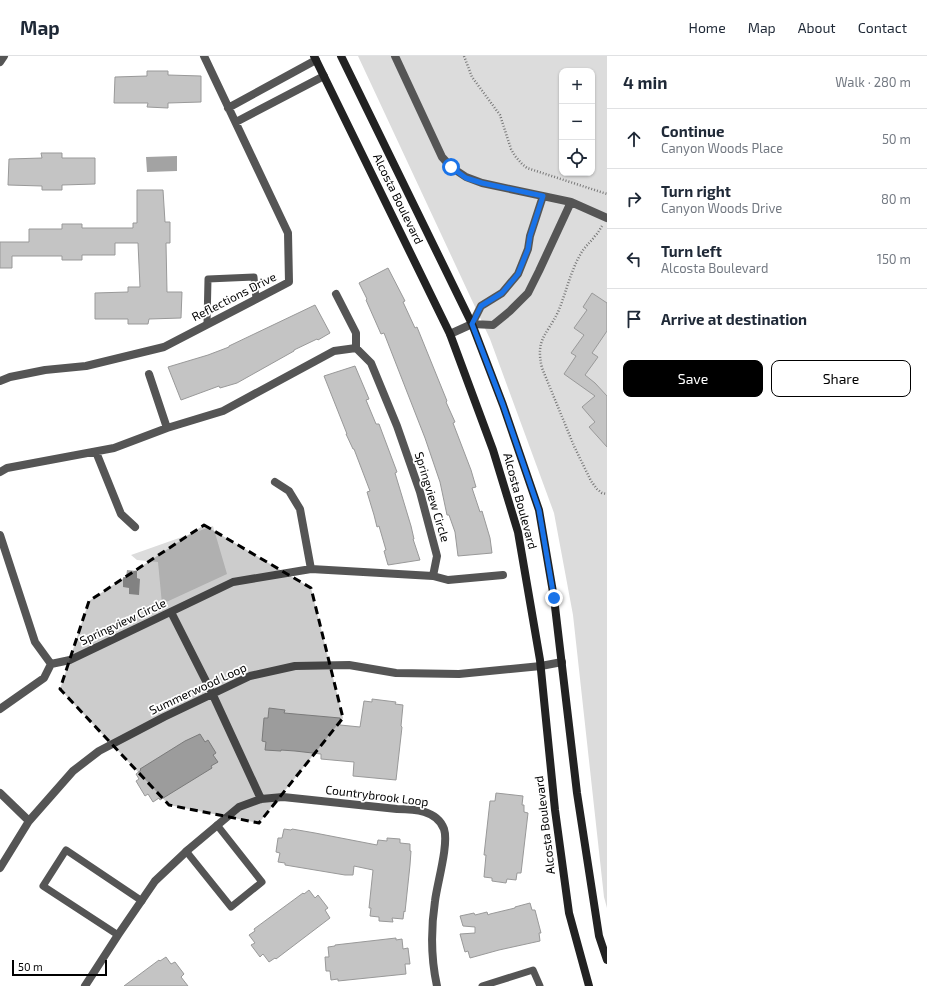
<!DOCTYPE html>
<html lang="en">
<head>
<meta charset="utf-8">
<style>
	:root { --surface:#fff; --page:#f2f2f3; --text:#1f2937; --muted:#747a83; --line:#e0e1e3; --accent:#000 }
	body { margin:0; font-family:"Exo 2",sans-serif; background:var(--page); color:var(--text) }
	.controls { position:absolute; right:12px; top:12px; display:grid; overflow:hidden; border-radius:8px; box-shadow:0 1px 3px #0004 }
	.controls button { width:36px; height:36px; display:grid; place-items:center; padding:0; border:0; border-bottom:1px solid var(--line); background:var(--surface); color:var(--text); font:20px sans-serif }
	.scale { position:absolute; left:12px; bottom:10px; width:95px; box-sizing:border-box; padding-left:4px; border:2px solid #000; border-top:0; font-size:11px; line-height:14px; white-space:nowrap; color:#000; -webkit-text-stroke:3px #fff; paint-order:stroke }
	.stop { position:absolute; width:12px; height:12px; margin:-9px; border:3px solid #1a73e8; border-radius:50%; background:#fff }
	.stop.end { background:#1a73e8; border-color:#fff; box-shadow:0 1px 4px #0008 }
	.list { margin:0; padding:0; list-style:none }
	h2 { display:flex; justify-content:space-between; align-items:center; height:52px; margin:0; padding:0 16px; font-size:17px }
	h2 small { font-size:13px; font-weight:400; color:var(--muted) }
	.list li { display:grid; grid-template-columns:26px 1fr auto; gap:12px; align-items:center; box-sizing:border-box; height:60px; padding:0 16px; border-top:1px solid var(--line) }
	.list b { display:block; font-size:15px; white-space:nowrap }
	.list p { margin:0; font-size:13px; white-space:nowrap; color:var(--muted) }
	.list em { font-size:13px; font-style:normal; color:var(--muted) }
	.actions { display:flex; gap:8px; padding:12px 16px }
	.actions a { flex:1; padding:9px 0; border:1px solid var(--accent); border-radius:8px; text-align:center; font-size:14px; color:var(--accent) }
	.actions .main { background:var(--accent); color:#fff }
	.icon { flex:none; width:22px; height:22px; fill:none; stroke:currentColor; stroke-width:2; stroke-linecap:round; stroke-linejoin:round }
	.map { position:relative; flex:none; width:607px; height:930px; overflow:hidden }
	header { display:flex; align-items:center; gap:24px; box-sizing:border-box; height:56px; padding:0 20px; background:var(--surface); border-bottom:1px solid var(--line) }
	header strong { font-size:19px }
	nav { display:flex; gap:22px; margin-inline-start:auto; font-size:14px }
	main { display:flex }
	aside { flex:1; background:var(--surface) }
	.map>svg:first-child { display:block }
</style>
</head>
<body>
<header>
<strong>Map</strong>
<nav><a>Home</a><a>Map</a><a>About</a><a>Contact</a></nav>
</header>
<main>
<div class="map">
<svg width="607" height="930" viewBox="0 0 607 930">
	<rect width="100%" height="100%" fill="#fff"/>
	<!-- green -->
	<path fill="#dcdcdc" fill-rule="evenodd" d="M358,0H607V852L604,841L573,559L554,457L490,283ZM562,15H592V117H562Z
		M213,470L227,518L162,548L158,506L137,504L131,499Z"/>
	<!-- water -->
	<path fill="#a3a3a3" d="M177,100V115L147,116L146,101Z
		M127,514L137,515V522L140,523L139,539L129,538V532L123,531V521H126Z"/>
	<!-- building -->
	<path fill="#c4c4c4" stroke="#999" d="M147,15H168V19L201,20V46L168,47V52L147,51L148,47H114L115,21L147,20Z
		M41,97H62V102H95V128L62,129V134H42V130L8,129L9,103L42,102Z
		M137,134H163L165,166H170V187H166L167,236H182L181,262L149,263L148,268H128V263H95V237L128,236V231H140L138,187H115V199H82V204H62V200H12V212H0V186H29V173H62V168H82V172H133V167H137Z
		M388,212L405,245L403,246L415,272L417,271L447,345L446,346L455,366L453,367L471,414L476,431L472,432L480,456L482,455L490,482L492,497L458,500L455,476L449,459H447L440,426L425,382L384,277L381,278L366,244L367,243L359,227Z
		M592,237L607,247V275L592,297L598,301L585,319L595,327L607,340V391L589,371L595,366L582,351L595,340L564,318L576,300L571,297L584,279L574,272L587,254L583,251Z
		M315,249L330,277L318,284L317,283L294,294V295L237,327L220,332L219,330L181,344L168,311L208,299L229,291V290Z
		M355,310L369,343L366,344L376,368H379L397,416L395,417L411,470L414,483H413L420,504L388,509L384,495L386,494L379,470L377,471L374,459L367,436L370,435L354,393H353L346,378H347L324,320Z
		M372,643L396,646L395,648L403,649L401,670L402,671L396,724L353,720L354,706L321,703V698L295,695L281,694V695L265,694L266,686L262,685L264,662H268L269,652L285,654L284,657L340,662V669L360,671L364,645L372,646Z
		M200,678L205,686L208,684L216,697L213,699L218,706L211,710L212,712L160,744L159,742L153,746L148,738L145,740L136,725L139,723L136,718L141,714L140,713L185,685Z
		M496,737L523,740L522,749H524V756L528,757L521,817H517L516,824L507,823L506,827L492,825V822L484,821L486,799H484L490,745H495Z
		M284,773L291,774L292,773L315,777L377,789L378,784L387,785V782L400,783V787L410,788V795H411L410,809L405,856L404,855L403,863L392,862L393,866L379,865V861L370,860L371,852H369L373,814L354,810L353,819H345L285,809V807L278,806L280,797L276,796L278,782H282Z
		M309,834L315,842L318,839L328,852L325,854L330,862L276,903L275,902L269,906L263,898L260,901L251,889L255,887L249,879L255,875L254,873L303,837L304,838Z
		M530,847L532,854H535L541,877H539L540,885L499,894L470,902L468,895L465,896L460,878L475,877V871L463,870L460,860L474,857L475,859L487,856L488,859L490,858L515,852V851Z
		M396,882V884L402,883L403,893L408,892L410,908H405L406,918L338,925V923L331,924L330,915H326L325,901H329L328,891L335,890V889Z
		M166,901L171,908L175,906L184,918L181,921L188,930H124L159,904L160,905Z"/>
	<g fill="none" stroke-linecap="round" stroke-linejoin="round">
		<!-- path -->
		<path stroke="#777" stroke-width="2.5" stroke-dasharray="1 2" stroke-linecap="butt" d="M464,0L472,21L500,59L511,93L515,100L522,108L527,112L607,138
			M602,170C600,173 598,177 595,180C590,187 584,191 580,199C570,217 566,237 558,256C547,279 535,283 542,312L574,390L591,425L597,433L602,437L607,438"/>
		<!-- lane -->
		<path stroke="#555" stroke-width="7" d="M207,268L208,223L254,221L256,243
			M186,795L231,851L262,826L217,769
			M118,879L43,830L66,794L142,845
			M482,930L533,914L540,930"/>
		<!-- street -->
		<path stroke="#555" stroke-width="8" d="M395,0L442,101L451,111L466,121L482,127L571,146L607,162
			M0,6L4,0
			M228,52L316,4
			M236,66L324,20
			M336,238L356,277V292
			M472,268L481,250L502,237L518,218L528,193L530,180L543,140
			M450,278L472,268L493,269L510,255L528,237L539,215L571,146
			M149,318L167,372
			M0,325L10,321L45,314L86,310L164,291L289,226L288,177L204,0
			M96,396L121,458L135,471
			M0,416L7,412L114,392L167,372L223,355L334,295L356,292L371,307L397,370L420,436L437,500L433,520L311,513L233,526L70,604L51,608
			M275,426L289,435L300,453L311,513
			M0,479L35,586L51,608
			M433,520L448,524L503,519
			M171,556L212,637L261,743
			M0,653L44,622L51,608
			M0,737L29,765
			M0,812L29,765L73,715L99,695L164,661L250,620L295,610L349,609L396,617L459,618L541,610L562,606
			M85,930L118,879L155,825L189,793L239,751L261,743L283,741L397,753C414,753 437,754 444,773C449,788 437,828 435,845C431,872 431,903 437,930"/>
		<!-- secondary -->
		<path stroke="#222" stroke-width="8" d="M314,0L450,278L493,394L518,476L540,604L555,754L569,857L589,930
			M341,0L472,268L503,349L539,454L554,542L577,737L599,880L607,904"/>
	</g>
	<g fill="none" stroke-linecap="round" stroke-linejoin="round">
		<!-- route -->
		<path stroke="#1a73e8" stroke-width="5" d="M451,111L466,122L482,127L543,140L530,180L528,193L518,218L502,237L481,250L472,268L503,349L539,454L554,542"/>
	</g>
	<!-- marked area -->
	<path fill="#000" fill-opacity="0.2" stroke="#000" stroke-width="3" stroke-dasharray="8 5" stroke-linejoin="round" d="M204,469L311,532L343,662L259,767L169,749L60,633L89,545Z"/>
	<g text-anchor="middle" stroke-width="3.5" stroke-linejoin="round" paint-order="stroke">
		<!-- street labels -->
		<g font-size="12" fill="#000" stroke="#fff">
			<text transform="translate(398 143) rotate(64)" y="4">Alcosta Boulevard</text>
			<text transform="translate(234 241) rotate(-27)" y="4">Reflections Drive</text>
			<text transform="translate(432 441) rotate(73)" y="4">Springview Circle</text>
			<text transform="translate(520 445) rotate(75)" y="4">Alcosta Boulevard</text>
			<text transform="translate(123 566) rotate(-25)" y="4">Springview Circle</text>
			<text transform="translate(198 633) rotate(-25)" y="4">Summerwood Loop</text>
			<text transform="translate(377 740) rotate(7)" y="4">Countrybrook Loop</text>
			<text transform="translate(545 769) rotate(-97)" y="4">Alcosta Boulevard</text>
		</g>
	</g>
</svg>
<div class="controls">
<button>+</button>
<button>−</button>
<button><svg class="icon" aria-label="locate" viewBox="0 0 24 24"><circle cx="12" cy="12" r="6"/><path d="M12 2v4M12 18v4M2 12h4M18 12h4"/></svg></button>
</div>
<div class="scale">50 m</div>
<div class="stop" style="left:451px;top:111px"></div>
<div class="stop end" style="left:554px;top:542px"></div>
</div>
<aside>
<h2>4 min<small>Walk · 280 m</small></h2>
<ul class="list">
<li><svg class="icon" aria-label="ahead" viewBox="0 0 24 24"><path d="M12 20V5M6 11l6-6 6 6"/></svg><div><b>Continue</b><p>Canyon Woods Place</p></div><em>50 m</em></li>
<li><svg class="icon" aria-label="right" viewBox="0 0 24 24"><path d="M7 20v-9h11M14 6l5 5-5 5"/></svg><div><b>Turn right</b><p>Canyon Woods Drive</p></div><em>80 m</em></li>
<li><svg class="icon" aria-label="left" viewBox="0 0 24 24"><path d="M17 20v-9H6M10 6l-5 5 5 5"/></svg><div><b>Turn left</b><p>Alcosta Boulevard</p></div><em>150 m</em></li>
<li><svg class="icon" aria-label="arrive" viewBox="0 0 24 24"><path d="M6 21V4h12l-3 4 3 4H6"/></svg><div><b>Arrive at destination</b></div></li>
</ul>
<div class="actions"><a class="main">Save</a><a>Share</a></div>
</aside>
</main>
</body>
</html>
